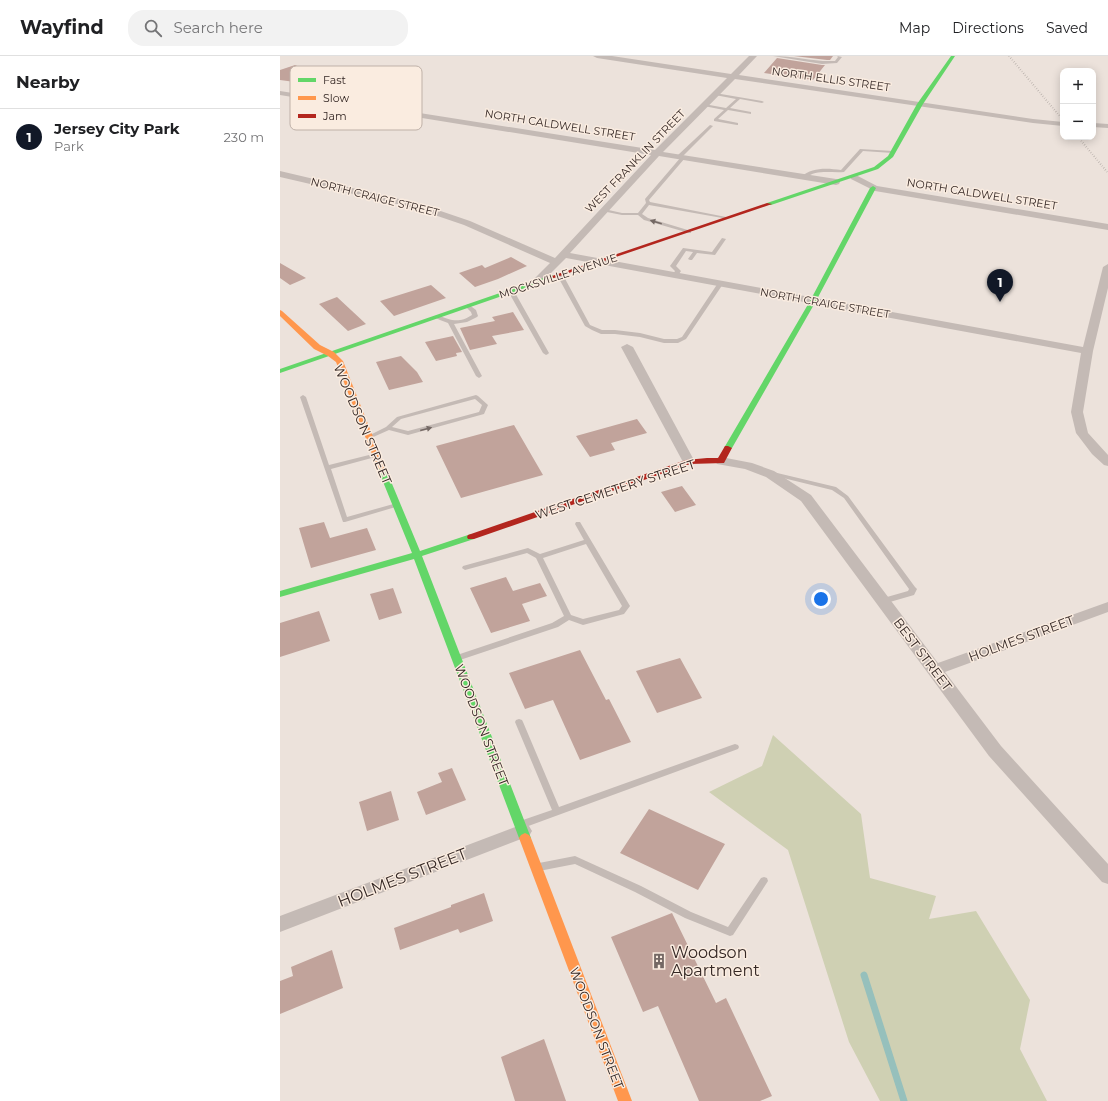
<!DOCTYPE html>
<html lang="en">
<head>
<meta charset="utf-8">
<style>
	:root { --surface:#fff; --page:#f2f2f2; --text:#202124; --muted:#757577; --line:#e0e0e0; --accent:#111827 }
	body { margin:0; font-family:Montserrat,sans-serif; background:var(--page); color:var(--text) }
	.controls { position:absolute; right:12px; top:12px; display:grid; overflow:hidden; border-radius:8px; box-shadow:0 2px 10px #0003 }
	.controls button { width:36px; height:36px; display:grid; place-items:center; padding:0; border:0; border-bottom:1px solid var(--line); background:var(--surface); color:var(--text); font:20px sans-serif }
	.you { position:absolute; left:541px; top:543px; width:14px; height:14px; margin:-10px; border:3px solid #fff; border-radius:50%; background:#1a73e8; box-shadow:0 0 0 6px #1a73e833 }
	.badge { display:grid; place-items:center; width:26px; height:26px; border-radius:50%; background:var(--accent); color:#fff; font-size:13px; font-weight:700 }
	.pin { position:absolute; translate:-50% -33px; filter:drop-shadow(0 1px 2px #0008) }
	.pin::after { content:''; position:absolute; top:21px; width:14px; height:12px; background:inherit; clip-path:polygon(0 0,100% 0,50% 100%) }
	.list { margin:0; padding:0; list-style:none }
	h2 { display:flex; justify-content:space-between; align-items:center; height:52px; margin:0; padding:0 16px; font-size:17px }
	h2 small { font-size:13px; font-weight:400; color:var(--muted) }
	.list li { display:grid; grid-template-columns:26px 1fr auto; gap:12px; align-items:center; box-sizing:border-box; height:56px; padding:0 16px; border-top:1px solid var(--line) }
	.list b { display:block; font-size:15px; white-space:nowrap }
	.list p { margin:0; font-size:13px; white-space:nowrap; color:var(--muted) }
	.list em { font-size:13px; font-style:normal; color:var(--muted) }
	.icon { flex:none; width:22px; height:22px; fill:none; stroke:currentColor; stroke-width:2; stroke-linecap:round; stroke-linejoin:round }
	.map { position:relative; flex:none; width:828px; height:1045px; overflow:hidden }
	header { display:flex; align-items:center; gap:24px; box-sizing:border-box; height:56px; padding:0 20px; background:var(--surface); border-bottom:1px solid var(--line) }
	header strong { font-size:19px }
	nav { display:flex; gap:22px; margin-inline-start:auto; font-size:14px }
	.search { width:280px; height:36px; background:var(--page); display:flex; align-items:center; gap:10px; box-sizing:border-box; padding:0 14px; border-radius:16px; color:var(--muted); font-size:15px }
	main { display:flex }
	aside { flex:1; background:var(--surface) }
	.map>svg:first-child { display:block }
</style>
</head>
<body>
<header>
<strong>Wayfind</strong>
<div class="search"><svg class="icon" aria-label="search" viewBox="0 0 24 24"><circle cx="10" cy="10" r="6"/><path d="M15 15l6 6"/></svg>Search here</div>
<nav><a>Map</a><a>Directions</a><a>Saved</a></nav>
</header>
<main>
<aside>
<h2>Nearby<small></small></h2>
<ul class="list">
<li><span class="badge">1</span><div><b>Jersey City Park</b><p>Park</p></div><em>230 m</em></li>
</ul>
</aside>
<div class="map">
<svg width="828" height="1045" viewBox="0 0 828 1045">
	<rect width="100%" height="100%" fill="#ece2db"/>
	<!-- green -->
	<path fill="#cfd0b3" d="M493,679L581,758L590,822L656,840L649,863L696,855L750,944L740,993L767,1045H600L569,986L508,794L429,736L482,710Z"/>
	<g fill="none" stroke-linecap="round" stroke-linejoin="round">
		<!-- stream -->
		<path stroke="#96c0bc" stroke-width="7" d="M584,919L624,1045"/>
	</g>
	<!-- building -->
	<path fill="#c1a39b" d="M514,0H553L550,4H547Z
		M497,2L542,9H545L533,24L484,17Z
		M15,9L38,19L15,26L0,24V14Z
		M231,201L247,210L218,223L195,231L179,217L202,209L205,212Z
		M0,207L26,222L10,229L0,222Z
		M151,229L166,242L114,260L100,245Z
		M57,241L86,268L68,275L39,248Z
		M233,256L244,274L212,280L217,288L190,294L180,272L215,265L212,261Z
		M173,280L182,296L176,297L177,300L156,305L145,286Z
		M121,300L137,316L143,326L109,334L96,306Z
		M357,363L367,377L331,387L335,394L310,401L296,380Z
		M234,369L263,419L181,442L156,390Z
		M402,430L416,449L395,456L381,436Z
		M44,466L50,482L87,472L96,494L31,512L19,472Z
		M226,521L233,535L260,527L267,540L242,548L250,565L211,577L190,532Z
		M113,532L122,557L99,564L90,538Z
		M39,555L50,585L0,601V567Z
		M300,594L326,644L329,643L351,686L300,704L273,644L245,653L229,617Z
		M400,602L422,642L377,657L356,615Z
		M172,712L186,744L146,759L137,736L162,726L158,717Z
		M111,735L119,764L87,775L79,746Z
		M369,753L445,788L418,834L340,797Z
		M204,837L213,865L180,877L178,873L120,894L114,872L171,851V849Z
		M392,857L436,947L446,942L492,1040L480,1045H419L378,950L363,956L331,881Z
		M52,894L63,932L0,958V925L13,920L11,911Z
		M264,983L286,1045H235L221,1001Z"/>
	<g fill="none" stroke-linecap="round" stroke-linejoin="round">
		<!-- lane -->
		<path fill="#c4bab5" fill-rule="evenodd" d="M493,0C514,0 534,6 555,5L558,1L557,0L562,1L557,7L542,8Z
			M435,37L482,45L484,46L482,47L460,43L450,52L471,56V58L448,54L438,63L458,67V69H457L434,65V63L444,54L424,50V48L446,52L456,43L435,39Z
			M430,69L433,70L403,100H405V102L369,144L370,146L446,161L448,162V163L369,149L362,158L368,162L411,175V177H409L364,164L358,159H342L322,155V154L324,153L342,157H358L366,147L365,143L401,101H398V99Z
			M580,93L613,95L615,96L613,97L583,95L564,116C549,117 537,113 525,122L521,121C532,111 547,112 561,114Z
			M442,182L446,183L435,199L417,197L412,204H410L408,203L413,196L406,195L396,210L401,215L397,221H393L392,220L395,215L390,210L403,192L432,196Z
			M280,217L283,219L310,269L322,274H335L360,277L384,283H397L402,281L438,227L440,226L443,228L406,283L398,287H384L360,281L335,278H321L312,274L305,270L277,219Z
			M231,233L234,235L269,297L268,298L266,299L263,297L228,235Z
			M188,248L196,254L198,260L197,261L187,266L174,268L202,320L199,322L196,320L168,267L160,264L154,261L157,259C171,264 178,268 192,259L191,256L185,250Z
			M23,339L26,341L49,409L97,397L100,399L99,400L51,413L67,461L117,447L119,448L120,449L119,450L65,466H63L20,341Z
			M196,339L198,340L208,349L204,358L128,379L109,374L91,382H87L86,381L106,371L117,361ZM195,343L202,349L199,356L128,375L112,371L121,363Z
			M493,416L556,431L568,440L635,531L637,533L634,539L603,548L600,547L599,545L600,543L628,535L629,533L564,442L552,434L491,419L490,418L491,417Z
			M296,466H300L350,550L344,558L303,569L289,564L278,571L180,604H174L173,602L174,600L272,567L284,560L256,502L247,497L185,514L182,512L183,510L248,492L260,498L304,484L295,468ZM306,488L342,550L339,554L303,563L291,559L263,502Z
			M239,663L242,664L243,666L279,751L452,689L455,688L458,689L459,691L458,693L243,772L240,771L239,768L240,765L272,754L235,666L236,664Z
			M295,800L361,830L411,856L448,871L481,822L484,821L487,822L488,825L453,879L450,880L405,862L355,836L295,808L259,815L256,814L255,811L256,808L259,807Z"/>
		<!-- street -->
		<path fill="#c4bab5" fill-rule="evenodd" d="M313,0H332L451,18L469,0H477L459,19L753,63L783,66V70L753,67L455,23L383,96L556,123L559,124L560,126L559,128L556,129L379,100L290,197L803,291L823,211L828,208V232L813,295L803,356L808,377L828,399V410L824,409L812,398L796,377L791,356L801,297L286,202L260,228L256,229L251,226L270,207L184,169L134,152L0,121V115L140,148L190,165L275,202L371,99L0,39V35L375,94L447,22L317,2Z
			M813,67L828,68V72L813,71Z
			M574,118L597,130L828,168V174L595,135L571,123L570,121Z
			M347,288L353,291L415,406L413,409H405L403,406L341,291Z
			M441,401L472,407L494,415L531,439L658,607L828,546V556L665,616L721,690L828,808V828L822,826L709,700L521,445L486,421L465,413L437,408L435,405L437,402Z
			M243,768L249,770L252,775L249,780L0,876V860Z"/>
		<!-- fast -->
		<path fill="#63d668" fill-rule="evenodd" d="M671,0H675L643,48L613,101L598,113L491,149H487V147L594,111L608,100L637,48Z
			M593,130L596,132L536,245L452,392L448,394H445L444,392L530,245L590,132Z
			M272,219L275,221L274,222L0,317V313Z
			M101,408L105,411L140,495L191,478L195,481L194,483L142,500L251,782L249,785L245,787L241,785L239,782L134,503L0,541V535L132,497L97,411Z"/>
		<!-- slow -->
		<path fill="#ff974d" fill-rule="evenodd" d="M0,254L2,255L40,289L54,296L63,305L105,411L104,413L101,414L97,411L56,306L48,300L34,293L0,260Z
			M245,777L249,779L251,782L352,1045H338L239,782L241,779Z"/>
		<!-- jam -->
		<path fill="#b3261e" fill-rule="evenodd" d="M487,147L492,148L274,222L269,221Z
			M445,390H448L452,392L444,407L410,408L194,483H188L187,481L188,479L406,404L427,402H438Z"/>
		<!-- rail -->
		<path stroke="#aca49f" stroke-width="2" stroke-dasharray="0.5 2" stroke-linecap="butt" d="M729,0L783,64
			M798,81L828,117"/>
	</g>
	<!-- one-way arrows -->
	<defs><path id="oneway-solid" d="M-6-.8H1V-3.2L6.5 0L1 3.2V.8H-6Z"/></defs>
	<g fill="#756965">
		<use href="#oneway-solid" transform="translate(376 166) rotate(-164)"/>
		<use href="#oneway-solid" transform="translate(146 373) rotate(-15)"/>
	</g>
	<!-- icons -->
	<defs>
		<symbol id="building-bare" viewBox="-9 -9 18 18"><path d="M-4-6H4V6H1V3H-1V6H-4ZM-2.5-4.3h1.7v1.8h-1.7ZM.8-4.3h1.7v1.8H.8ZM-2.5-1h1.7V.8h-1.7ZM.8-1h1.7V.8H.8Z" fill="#746864" stroke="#faece0" stroke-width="2.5" paint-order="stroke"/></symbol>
	</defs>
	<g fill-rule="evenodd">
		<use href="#building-bare" x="368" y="894" width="22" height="22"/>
	</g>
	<g text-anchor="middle" stroke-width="3" stroke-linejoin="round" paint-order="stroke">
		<!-- far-street labels -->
		<g font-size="11" fill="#342724" stroke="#faece0">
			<text transform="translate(551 23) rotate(8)" y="4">NORTH ELLIS STREET</text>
			<text transform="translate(280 69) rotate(9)" y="4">NORTH CALDWELL STREET</text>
			<text transform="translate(355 105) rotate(-46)" y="4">WEST FRANKLIN STREET</text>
			<text transform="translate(702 138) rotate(9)" y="4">NORTH CALDWELL STREET</text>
			<text transform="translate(95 141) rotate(14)" y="4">NORTH CRAIGE STREET</text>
			<text transform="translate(278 220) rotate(-18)" y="4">MOCKSVILLE AVENUE</text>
			<text transform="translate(545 247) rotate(10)" y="4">NORTH CRAIGE STREET</text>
		</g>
		<!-- street labels -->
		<g font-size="13" fill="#342724" stroke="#faece0">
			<text transform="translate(83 368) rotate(67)" y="5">WOODSON STREET</text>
			<text transform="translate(335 433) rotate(-18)" y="5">WEST CEMETERY STREET</text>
			<text transform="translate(741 582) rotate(-20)" y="5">HOLMES STREET</text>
			<text transform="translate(643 598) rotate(53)" y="5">BEST STREET</text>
			<text transform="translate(202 669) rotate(69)" y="5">WOODSON STREET</text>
			<text transform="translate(317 972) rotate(69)" y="5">WOODSON STREET</text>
		</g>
		<!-- near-street labels -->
		<g font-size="16" fill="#342724" stroke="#faece0">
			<text transform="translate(122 821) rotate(-21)" y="6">HOLMES STREET</text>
		</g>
		<!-- near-poi labels -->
		<g font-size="16" fill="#342724" stroke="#faece0" text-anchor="start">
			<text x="391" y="902">Woodson<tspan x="391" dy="18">Apartment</tspan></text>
		</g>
	</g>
	<!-- legend -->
	<rect x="10" y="10" width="132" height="64" rx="6" fill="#faece0" stroke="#bfb1a8" stroke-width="1"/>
	<rect x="18" y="22" width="18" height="4" fill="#63d668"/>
	<rect x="18" y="40" width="18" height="4" fill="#ff974d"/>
	<rect x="18" y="58" width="18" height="4" fill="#b3261e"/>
	<g font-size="11" fill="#342724">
		<text x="43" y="28">Fast</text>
		<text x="43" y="46">Slow</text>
		<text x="43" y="64">Jam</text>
	</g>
</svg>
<div class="controls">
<button>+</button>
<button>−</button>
</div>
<div class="you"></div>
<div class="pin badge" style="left:720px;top:246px">1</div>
</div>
</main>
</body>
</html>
